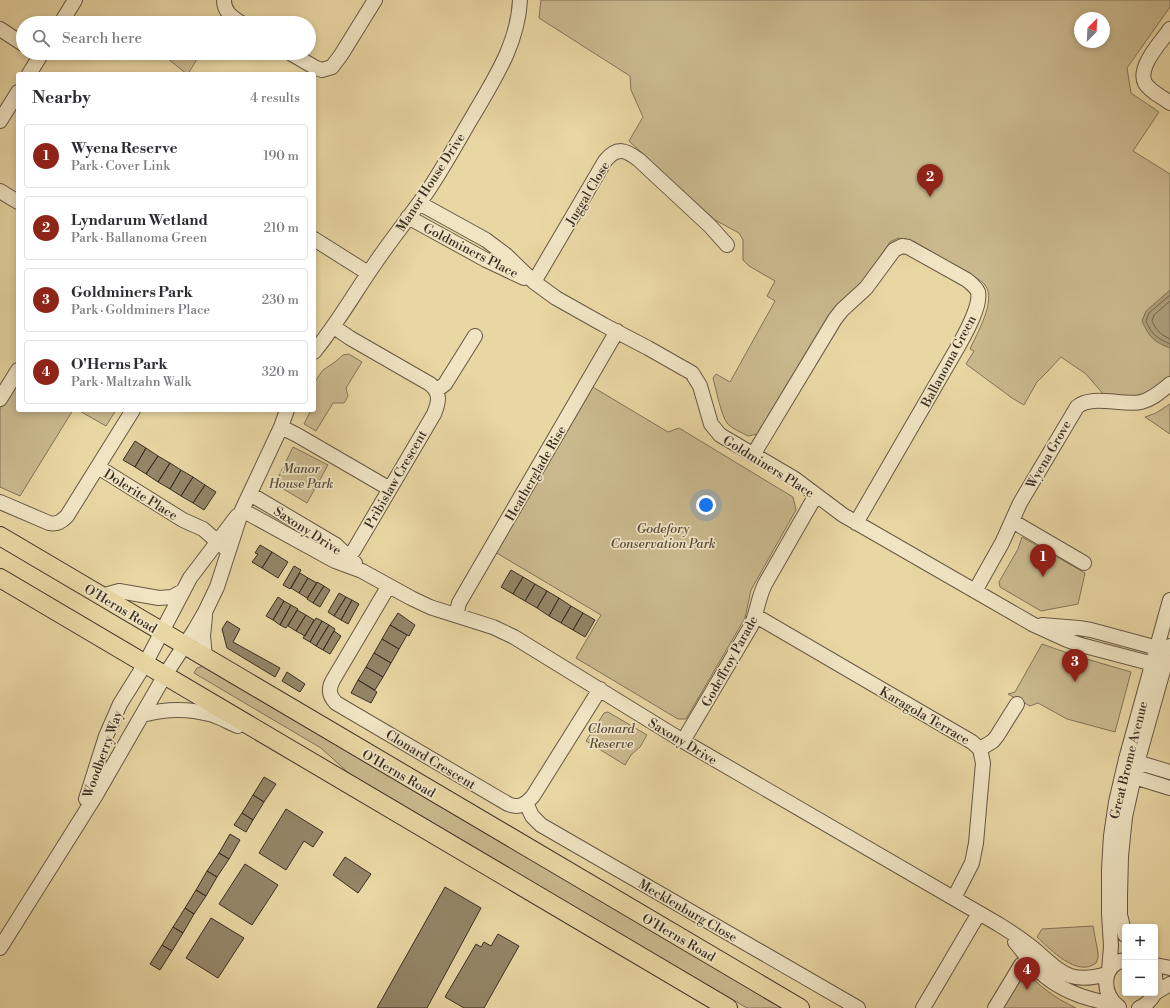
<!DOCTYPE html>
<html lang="en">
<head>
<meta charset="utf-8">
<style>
	:root { --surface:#fff; --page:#f7f7f7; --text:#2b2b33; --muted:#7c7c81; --line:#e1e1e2; --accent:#8f2418 }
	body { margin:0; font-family:"Libre Bodoni",serif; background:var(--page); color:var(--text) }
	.controls { position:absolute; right:12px; bottom:12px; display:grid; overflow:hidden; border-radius:4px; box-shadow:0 2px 6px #0003 }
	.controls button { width:36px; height:36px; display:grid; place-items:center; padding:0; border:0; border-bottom:1px solid var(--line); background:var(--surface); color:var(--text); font:20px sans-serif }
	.compass { position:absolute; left:1074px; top:12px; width:36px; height:36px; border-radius:50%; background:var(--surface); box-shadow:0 2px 6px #0003; rotate:24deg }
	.you { position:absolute; left:706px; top:505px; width:14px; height:14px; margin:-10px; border:3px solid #fff; border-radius:50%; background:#1a73e8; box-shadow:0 0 0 6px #1a73e833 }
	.badge { display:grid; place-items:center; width:26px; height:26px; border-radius:50%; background:var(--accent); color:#fff; font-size:13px; font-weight:700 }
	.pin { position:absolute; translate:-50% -33px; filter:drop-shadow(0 1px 2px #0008) }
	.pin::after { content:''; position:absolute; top:21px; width:14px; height:12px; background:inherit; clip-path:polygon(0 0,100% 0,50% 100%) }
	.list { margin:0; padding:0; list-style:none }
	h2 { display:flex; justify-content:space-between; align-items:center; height:52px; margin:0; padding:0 16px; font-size:17px }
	h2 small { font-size:13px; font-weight:400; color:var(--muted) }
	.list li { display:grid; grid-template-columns:26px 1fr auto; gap:12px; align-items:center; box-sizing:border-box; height:64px; margin:0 8px 8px; padding:0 8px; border:1px solid var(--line); border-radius:4px }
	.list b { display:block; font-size:15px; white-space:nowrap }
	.list p { margin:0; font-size:13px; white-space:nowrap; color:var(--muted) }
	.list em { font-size:13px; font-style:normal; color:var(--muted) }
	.icon { flex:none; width:22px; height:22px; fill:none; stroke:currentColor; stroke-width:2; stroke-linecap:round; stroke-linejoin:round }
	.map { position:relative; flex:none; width:1170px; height:1008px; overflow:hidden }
	.search { position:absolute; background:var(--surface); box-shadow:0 2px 6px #0003; left:16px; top:16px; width:300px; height:44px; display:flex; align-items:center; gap:10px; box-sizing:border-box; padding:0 14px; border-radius:22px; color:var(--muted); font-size:15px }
	.panel { position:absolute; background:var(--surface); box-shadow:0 2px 6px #0003; left:16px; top:72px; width:300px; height:340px; border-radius:4px }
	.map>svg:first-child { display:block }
</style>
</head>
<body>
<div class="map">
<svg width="1170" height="1008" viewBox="0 0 1170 1008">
	<rect width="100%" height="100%" fill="#e8d6a3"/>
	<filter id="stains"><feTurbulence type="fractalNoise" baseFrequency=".005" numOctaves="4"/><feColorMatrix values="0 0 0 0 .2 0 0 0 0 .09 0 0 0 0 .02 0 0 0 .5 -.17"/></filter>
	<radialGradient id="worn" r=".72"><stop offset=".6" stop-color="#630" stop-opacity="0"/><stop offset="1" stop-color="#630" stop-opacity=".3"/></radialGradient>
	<!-- green -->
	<path fill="#cab98e" stroke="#82745a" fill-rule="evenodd" d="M541,0H1170V7L1127,68L1131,93L1159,112L1133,151L1170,174V376C1165,380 1160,386 1155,389C1137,399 1123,396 1104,395L1086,374L1061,357L1048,371L1037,382L1024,405L1012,398L966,364L974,351L970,349C977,333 997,300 985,285C983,282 978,279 975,277L915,242L906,239L898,238L890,242L865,279L830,314L758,434L748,436C741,432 732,429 727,423C721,415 716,389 713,378L716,374L730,382L775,301L767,296L775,281L749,266L743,260V240L739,233L715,220L629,141L643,117L631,90L630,76L539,18ZM1080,18H1104V42H1080Z
		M171,53H189L197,59L188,74H187L168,59Z
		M349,354L362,362L346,388L348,396L344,403H333L316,431L304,424L311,410H314V384L316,380L323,370L335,362L343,355Z
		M18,379V410H73L20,496L0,487V409Z
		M591,386L668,432L679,428L793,497L796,510L751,590L745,618L686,719H678L576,658L601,615L495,552Z
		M1170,404V434L1145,417L1156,413Z
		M78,410H116L106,426Z
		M293,447L328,465L307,503L280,487L277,480Z
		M1022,537L1085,573L1078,604L1041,611L1000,587L999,582L1018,549Z
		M1042,644L1073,655L1131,672L1115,732L1067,719L1038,703L1030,706L1008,694L1015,692Z
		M208,665L794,1008H747L352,776L321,748L194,673L197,668Z
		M608,712L647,735L640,747L631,755L625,765L586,741L604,713Z
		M1093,926L1098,953V958L1096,963C1077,978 1050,949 1037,937L1042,929Z
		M1022,967C1037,985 1055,998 1076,1008H998Z"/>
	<!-- water -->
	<path fill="#ad9d78" stroke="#7f7157" d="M1170,290V348C1154,342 1149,337 1142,321L1146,311Z"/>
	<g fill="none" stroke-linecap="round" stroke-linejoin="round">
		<!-- shore -->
		<path stroke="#74664e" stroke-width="1" d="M1170,295L1149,313L1146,321C1152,335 1157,338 1170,344
			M1170,301L1154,315L1152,321C1156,330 1161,335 1170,339"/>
	</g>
	<!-- building -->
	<path fill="#948567" stroke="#3a2e25" d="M135,441L146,448L135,467L123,460Z
		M146,448L158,456L146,474L135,467Z
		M158,456L170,463L158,482L146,474Z
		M170,463L181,470L170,489L158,482Z
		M181,470L193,477L181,496L170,489Z
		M193,477L205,485L193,503L181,496Z
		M205,485L216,492L204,510L193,503Z
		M260,545L272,552L262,568L252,562L258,554L255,553Z
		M272,552L288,562L278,578L262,568Z
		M294,566L301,570L290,589L283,585Z
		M511,570L523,577L513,594L501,587Z
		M300,573L308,578L299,593L291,588Z
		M523,577L535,584L525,601L513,594Z
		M308,578L317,583L307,598L299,593Z
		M317,582L324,586L313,603L307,599Z
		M535,584L547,591L537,608L525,601Z
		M324,586L330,590L320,607L313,603Z
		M547,591L559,598L549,616L537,608Z
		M339,593L346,597L334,616L328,612Z
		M278,597L284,601L273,620L266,616Z
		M346,597L352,600L341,620L334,616Z
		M559,598L571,606L561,623L549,616Z
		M352,600L359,604L348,624L341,620Z
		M284,601L291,605L280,625L273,620Z
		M291,605L298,609L286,628L280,625Z
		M571,606L583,613L573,630L561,623Z
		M297,610L306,615L296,631L288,626Z
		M398,613L415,625L409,636L390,625Z
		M583,613L595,620L585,637L573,630Z
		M306,615L314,620L305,636L296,631Z
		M316,618L322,621L310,642L303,638Z
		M227,621L240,629L233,642L280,668L275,677L227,648L222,629Z
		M322,621L329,625L316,646L310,642Z
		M329,625L335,629L323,650L316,646Z
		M390,625L407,635L399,649L382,639Z
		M334,631L341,636L330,654L323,650Z
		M382,639L399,649L391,663L374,653Z
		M374,653L391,663L383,677L366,667Z
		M366,667L383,677L375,690L358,680Z
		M287,672L305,684L300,692L282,681Z
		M358,680L377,692L371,703L351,693Z
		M264,777L276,784L264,802L253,795Z
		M253,795L264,802L253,820L242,813Z
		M286,809L323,832L313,847L304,841L286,870L259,853Z
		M242,813L253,820L246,832L234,825Z
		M230,834L240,840L229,859L219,853Z
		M219,853L229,859L217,877L207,871Z
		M345,857L371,874L358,893L333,875Z
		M245,864L278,885L252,925L219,904Z
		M207,871L217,877L206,896L196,890Z
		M445,887L481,908L427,1008H377Z
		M196,890L206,896L194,914L185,908Z
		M185,908L194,914L183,933L173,927Z
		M211,918L244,938L218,978L186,958Z
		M173,927L183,933L172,951L162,945Z
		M498,934L519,946L484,1008H464L445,997L476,944L481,947L484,942L491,946Z
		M162,945L172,951L160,970L150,964Z"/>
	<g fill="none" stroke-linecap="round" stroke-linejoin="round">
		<defs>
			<path id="minor" d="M224,0C224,12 232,17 241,23
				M61,23L75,0
				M0,29L23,44
				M1170,29C1161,42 1137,67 1145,83C1150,92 1163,97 1170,103
				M290,53L316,68L322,70L332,67L341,55L375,0
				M29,74L42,53
				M0,121L18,92
				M0,191L18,202
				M419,203L486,240L506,255L534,282L556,298L604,325L648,348L692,373L700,386L711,424L720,435L795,479L843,515L1034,625L1067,640L1081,645L1165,667
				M408,217L486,260L524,278
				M314,239L368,273
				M534,282L605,161C617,146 626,150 639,160L710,226L727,245
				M334,327L350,338L430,384C441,393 439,402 434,414L354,550L343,564
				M314,352C337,324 355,292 376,262C393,237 412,214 429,189C445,165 459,139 474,114C495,78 518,43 520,0
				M437,390L445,384L475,336
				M0,399L18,370
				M281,427L297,435L390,489
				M753,455L835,319L842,310L866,288L894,250L902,246L908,247L967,280C972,284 976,287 978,292C981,306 966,332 959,345L856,523
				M98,467L183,520L203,529L225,548
				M250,494L336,545L355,563
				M0,502L49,523C57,525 62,521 67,516L133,410
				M242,510L335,561L362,571L411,598L430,607L493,627L514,637L683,741L998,924C1011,932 1023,940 1034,949C1061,972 1069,985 1107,974
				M1012,521L1084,563
				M388,587L333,680C328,689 329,696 336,703L508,804C519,809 526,804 533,796L600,689
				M975,591L1002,543L1020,503L1077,407C1091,394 1123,406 1141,402C1153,399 1161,391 1170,384
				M101,596L119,591L159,598L172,597L183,591
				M456,615L459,603L617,331
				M205,616L203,636L205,657
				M756,616L972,742L980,749L983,763L976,843L972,863L954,898
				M1042,625L1079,628L1091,630L1165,650
				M142,715C164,709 187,708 209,714C218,716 228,722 238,726
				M683,741L751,626C757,613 758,598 765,584L816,495
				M980,749L993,741L997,736L1017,704
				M1130,760L1170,772
				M1125,774L1170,788
				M86,799L106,736L120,704L145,664L190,578L237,516
				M526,803L532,816L541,825L858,1008
				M1125,935L1120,915V896L1121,856L1125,817L1137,763L1170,646
				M1015,942C1023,951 1030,962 1039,971C1060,991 1087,1000 1115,1004
				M0,948L96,795L165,675L194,631L205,612L217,587L242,510L281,427L287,410
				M1155,965L1170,968
				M1109,971L1111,946L1109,914V869L1111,836L1116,802L1126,759L1170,600
				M1155,976L1156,985L1155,992
				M1155,993L1170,984
				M1119,1007C1101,995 1101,964 1125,960
				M923,1008L979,913
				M995,1008L1021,965
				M1139,1008C1147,1005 1151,1000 1155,993"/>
			<path id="major" d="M0,536C266,694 532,852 800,1008
				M0,578L728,1008"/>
		</defs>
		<!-- minor casing -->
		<use href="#minor" stroke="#665844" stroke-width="16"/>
		<!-- major casing -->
		<use href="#major" stroke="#3a2e25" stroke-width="20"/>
		<!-- minor -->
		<use href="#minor" stroke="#f0e4c3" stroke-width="14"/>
		<!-- major -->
		<use href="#major" stroke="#e8d6a3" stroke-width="18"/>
	</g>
	<g text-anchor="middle" stroke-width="3.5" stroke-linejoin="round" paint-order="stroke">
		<!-- street labels -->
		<g font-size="13" fill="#3a2e25" stroke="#f0e4c3">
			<text transform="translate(430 182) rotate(-57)" y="5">Manor House Drive</text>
			<text transform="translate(587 193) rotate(-59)" y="5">Juggal Close</text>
			<text transform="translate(471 250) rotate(27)" y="5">Goldminers Place</text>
			<text transform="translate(948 361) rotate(-62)" y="5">Ballanoma Green</text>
			<text transform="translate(1048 454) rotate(-60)" y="5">Wyena Grove</text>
			<text transform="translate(769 466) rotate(32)" y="5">Goldminers Place</text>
			<text transform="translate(535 473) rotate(-60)" y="5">Heatherglade Rise</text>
			<text transform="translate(395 479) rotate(-60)" y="5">Pribislaw Crescent</text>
			<text transform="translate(141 494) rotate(32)" y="5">Dolerite Place</text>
			<text transform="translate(308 530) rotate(33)" y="5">Saxony Drive</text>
			<text transform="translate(121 608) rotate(31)" y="5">O'Herns Road</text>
			<text transform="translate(729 661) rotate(-61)" y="5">Godeffroy Parade</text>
			<text transform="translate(925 715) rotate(30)" y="5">Karagola Terrace</text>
			<text transform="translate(683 741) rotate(31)" y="5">Saxony Drive</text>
			<text transform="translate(102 754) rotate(-70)" y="5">Woodberry Way</text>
			<text transform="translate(431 759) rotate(31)" y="5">Clonard Crescent</text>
			<text transform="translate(1128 760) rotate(-76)" y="5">Great Brome Avenue</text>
			<text transform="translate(399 773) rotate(30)" y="5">O'Herns Road</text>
			<text transform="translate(688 910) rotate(30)" y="5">Mecklenburg Close</text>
			<text transform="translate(679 937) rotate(30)" y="5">O'Herns Road</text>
		</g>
		<!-- park labels -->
		<g font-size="13" font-style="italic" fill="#574a3a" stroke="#f0e4c3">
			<text x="301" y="473">Manor<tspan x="301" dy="15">House Park</tspan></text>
			<text x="663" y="533">Godefory<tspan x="663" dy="15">Conservation Park</tspan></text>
			<text x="611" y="733">Clonard<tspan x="611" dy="15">Reserve</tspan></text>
		</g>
	</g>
	<rect width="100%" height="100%" filter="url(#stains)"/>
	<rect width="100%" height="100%" fill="url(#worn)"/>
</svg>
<div class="controls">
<button>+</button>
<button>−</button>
</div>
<svg class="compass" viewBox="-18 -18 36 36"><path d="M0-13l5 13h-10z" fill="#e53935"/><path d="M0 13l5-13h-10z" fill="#7c7c81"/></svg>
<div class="you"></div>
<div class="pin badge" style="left:1043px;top:577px">1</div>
<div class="pin badge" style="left:930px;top:197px">2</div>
<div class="pin badge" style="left:1075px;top:682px">3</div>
<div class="pin badge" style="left:1027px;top:990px">4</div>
<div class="search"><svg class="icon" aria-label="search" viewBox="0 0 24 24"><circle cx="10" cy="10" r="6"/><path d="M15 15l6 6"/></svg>Search here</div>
<section class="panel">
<h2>Nearby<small>4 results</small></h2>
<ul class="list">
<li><span class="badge">1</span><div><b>Wyena Reserve</b><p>Park · Cover Link</p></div><em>190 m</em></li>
<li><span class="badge">2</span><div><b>Lyndarum Wetland</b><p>Park · Ballanoma Green</p></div><em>210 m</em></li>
<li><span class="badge">3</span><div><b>Goldminers Park</b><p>Park · Goldminers Place</p></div><em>230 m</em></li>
<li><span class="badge">4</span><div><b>O'Herns Park</b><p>Park · Maltzahn Walk</p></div><em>320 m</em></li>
</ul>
</section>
</div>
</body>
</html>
